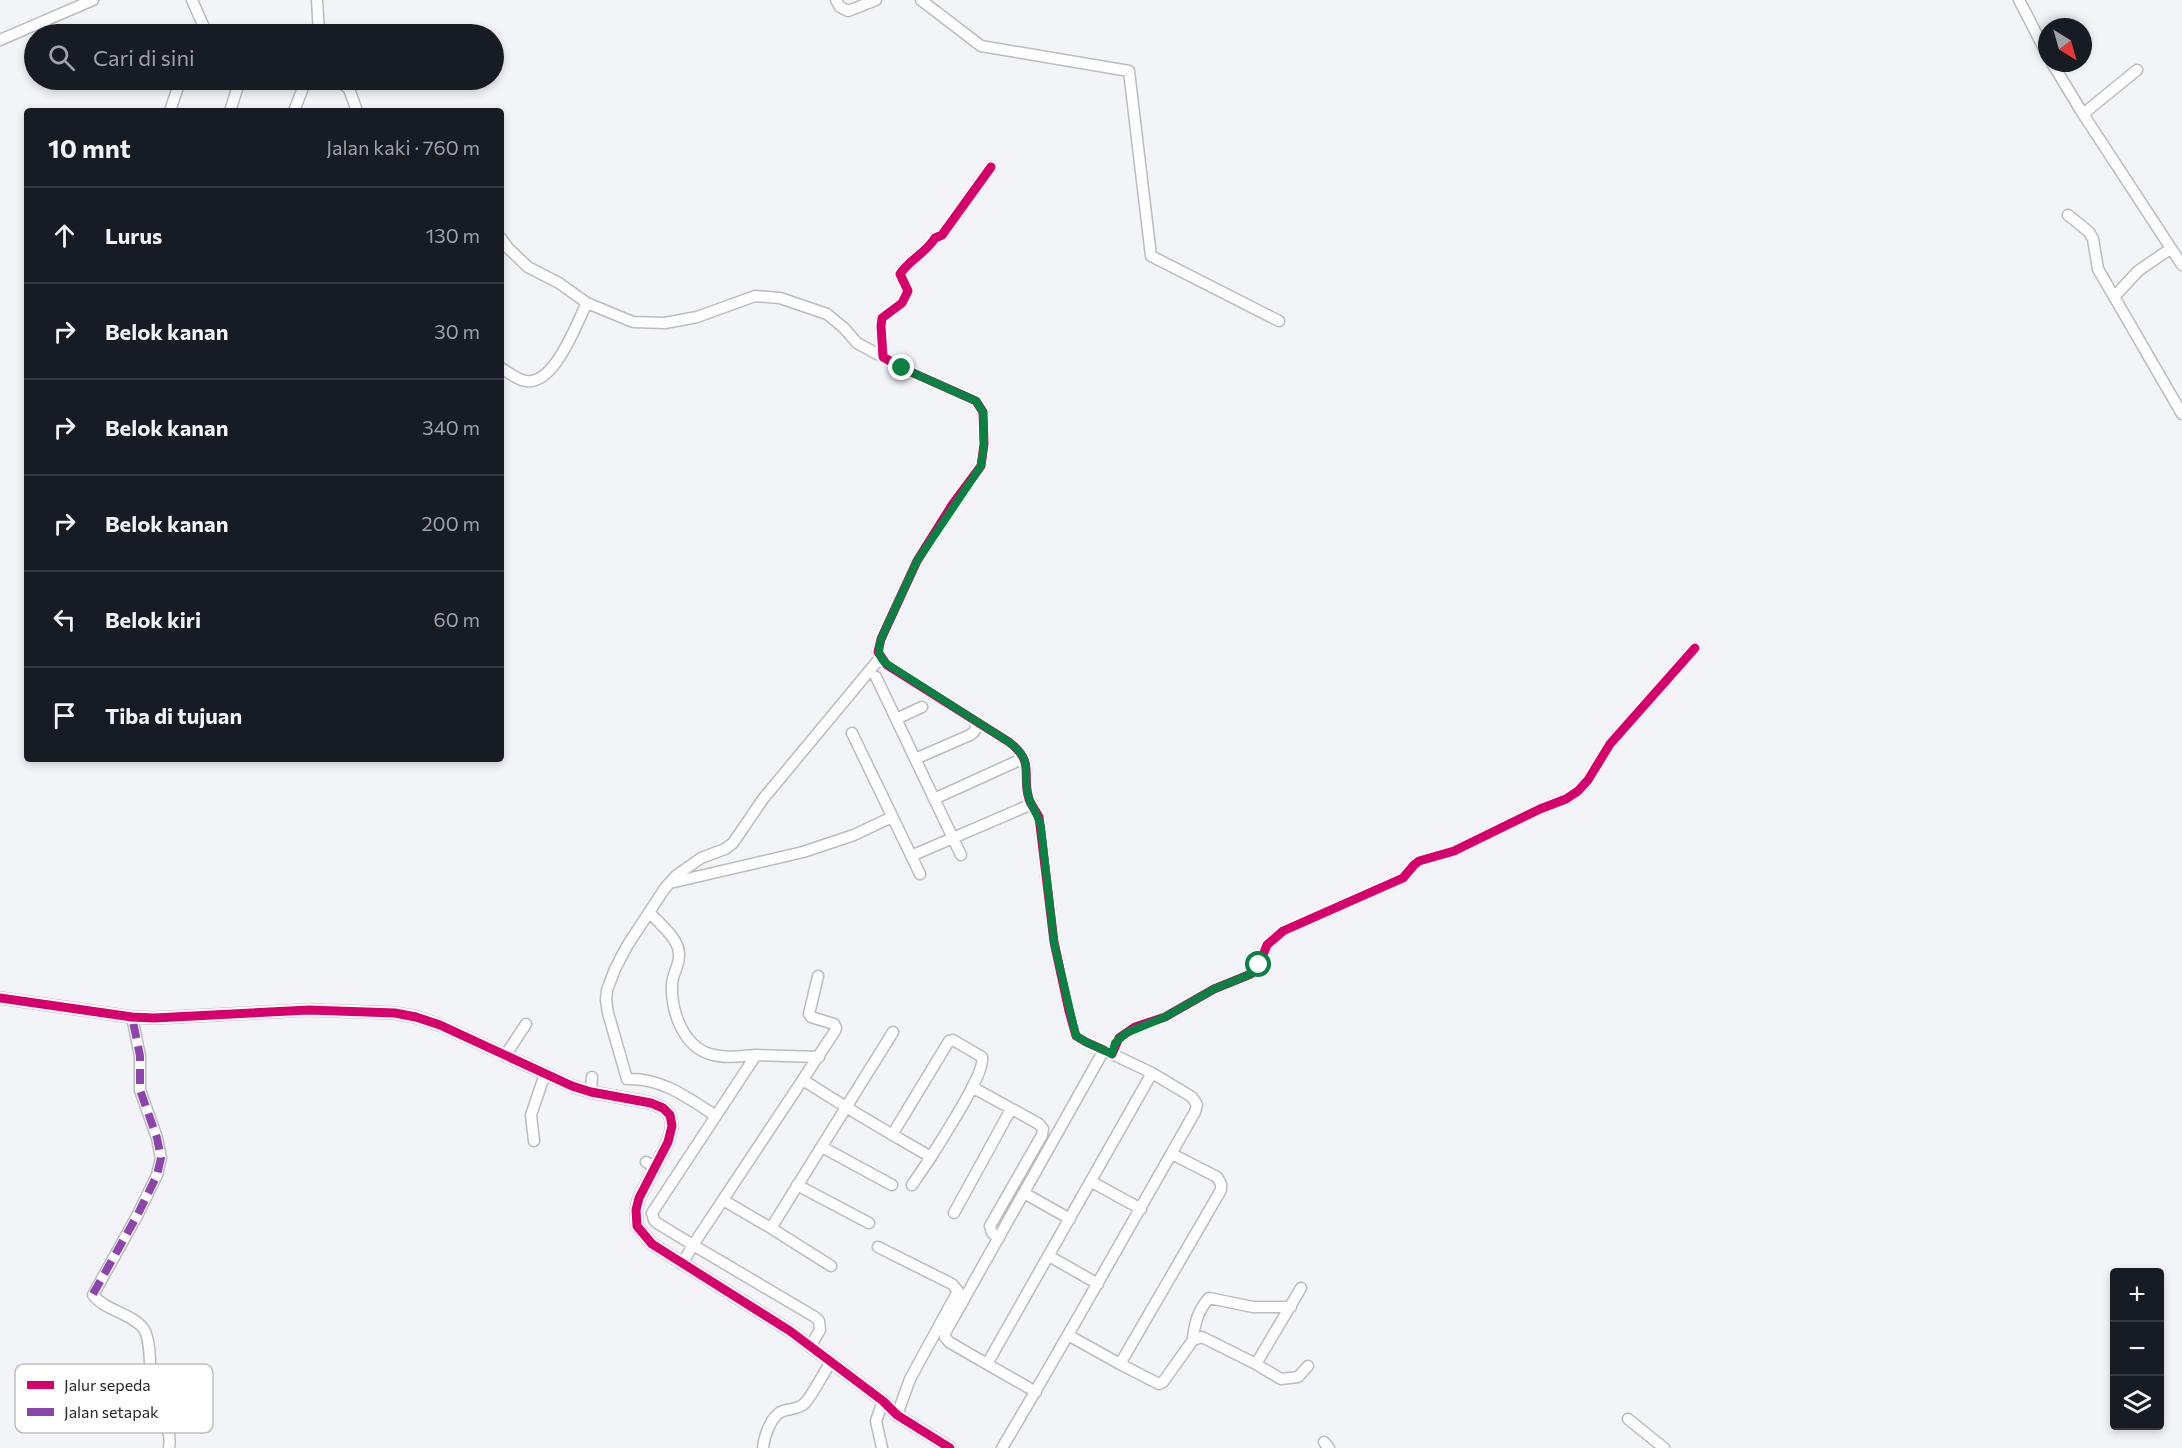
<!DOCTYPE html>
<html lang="id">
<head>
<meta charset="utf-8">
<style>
	:root { --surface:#171b24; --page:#20242c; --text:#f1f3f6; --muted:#9ea1a6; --line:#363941 }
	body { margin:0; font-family:Commissioner,sans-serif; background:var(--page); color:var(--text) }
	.controls { position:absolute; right:18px; bottom:18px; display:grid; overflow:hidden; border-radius:6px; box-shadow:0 3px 9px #0003 }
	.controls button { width:54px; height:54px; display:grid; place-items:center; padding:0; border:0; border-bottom:2px solid var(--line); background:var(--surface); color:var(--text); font:30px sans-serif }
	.compass { position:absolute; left:2038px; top:18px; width:54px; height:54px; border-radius:50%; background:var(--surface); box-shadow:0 3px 9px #0003; rotate:143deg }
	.stop { position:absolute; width:18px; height:18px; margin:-14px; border:4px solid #0b8043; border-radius:50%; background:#fff }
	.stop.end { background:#0b8043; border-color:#fff; box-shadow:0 2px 6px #0008 }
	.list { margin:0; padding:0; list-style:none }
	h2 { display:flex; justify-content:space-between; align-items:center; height:78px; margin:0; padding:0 24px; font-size:26px }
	h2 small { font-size:20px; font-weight:400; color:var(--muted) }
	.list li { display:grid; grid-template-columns:39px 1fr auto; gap:18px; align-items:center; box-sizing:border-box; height:96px; padding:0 24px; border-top:2px solid var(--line) }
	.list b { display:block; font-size:22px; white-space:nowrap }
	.list em { font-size:20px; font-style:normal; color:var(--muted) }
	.icon { flex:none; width:33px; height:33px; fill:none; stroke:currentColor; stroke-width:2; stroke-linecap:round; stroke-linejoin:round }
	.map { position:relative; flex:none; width:2182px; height:1448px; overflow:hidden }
	.search { position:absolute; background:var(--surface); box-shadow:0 3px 9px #0003; left:24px; top:24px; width:480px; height:66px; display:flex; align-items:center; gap:15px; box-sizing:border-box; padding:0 21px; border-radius:33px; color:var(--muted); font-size:22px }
	.panel { position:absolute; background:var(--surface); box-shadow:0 3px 9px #0003; left:24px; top:108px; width:480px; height:654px; border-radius:6px }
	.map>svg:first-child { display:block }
</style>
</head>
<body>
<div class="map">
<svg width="2182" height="1448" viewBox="0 0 2182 1448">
	<rect width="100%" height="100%" fill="#f3f4f8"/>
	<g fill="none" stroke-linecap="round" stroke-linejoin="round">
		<defs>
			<path id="minor" d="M192,0L207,34
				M317,0L319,34
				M836,0L840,7L848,11L876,0
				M921,0L981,46L1129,71L1151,256L1279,321
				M2019,0L2047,54
				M0,40L93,0
				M2052,63L2083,114L2182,265
				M338,80L349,89L357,111
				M170,111L180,81
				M230,111L240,80
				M294,111L306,80
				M2083,114L2137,70
				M991,167L942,235L935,238C926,253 910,259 900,274L908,291L902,303L882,318L881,326L883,357L902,368L976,401L983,412L984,444L981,466L952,505L917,561L881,639L878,652L887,665L1009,742C1036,763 1021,773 1029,799C1031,805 1036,811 1039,817L1054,942L1069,1011L1076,1036L1086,1042L1104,1050
				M2068,215L2089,232L2093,239L2098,269L2182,414
				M501,238L508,248L528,267L559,283L587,303L633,322L665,323L697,317L755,296L780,298L827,314L844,328L857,343L883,357
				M2114,297L2138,271L2170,249
				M501,368C508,372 517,380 526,381C555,385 576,324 587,303
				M876,677L961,855
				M896,719L922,707
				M852,733L920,874
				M915,759L970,735L974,732L978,723
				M934,799L1024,758
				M911,856L1032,804
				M670,883L803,852L854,835L892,817
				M650,913C660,924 679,939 679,954C680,965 672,974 672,985C671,1011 683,1046 710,1054C725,1059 741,1056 756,1055
				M132,1017L140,1056V1090L157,1138L161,1158L157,1175L138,1214L93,1295C106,1311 131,1313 143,1328C153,1340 149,1385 152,1402C156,1422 173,1422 169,1448
				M1112,1054L1119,1038L1135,1027L1165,1017L1214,989L1251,974L1259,965L1267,945L1283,931L1403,878L1414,865L1419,861L1454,851L1540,809L1566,799L1578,791L1588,780L1610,744L1695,648
				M505,1056L526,1024
				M803,1080C845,1107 887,1132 931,1157C941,1140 986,1073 982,1057L953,1040L949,1041L892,1135
				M972,1087L1039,1124L1043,1129L1042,1135L990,1226L992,1233L999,1238
				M591,1092L592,1077
				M716,1116C688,1098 663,1078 627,1079L608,1013L606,1000L607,990L615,969L627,946L665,888L677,875L701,858L725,849L733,843L763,799L880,658
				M534,1141L531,1115L545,1074
				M822,1147L892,1185
				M1172,1154L1217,1177L1221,1184V1190L1120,1364L1159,1384L1163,1382L1193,1340L1202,1337L1256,1364L1301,1288
				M646,1162L655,1167
				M1092,1182L1141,1209
				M797,1185L869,1223
				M912,1185L931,1157
				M1024,1193L1070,1219
				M723,1200L771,1228L831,1266
				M954,1213L1011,1109
				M771,1228L893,1032
				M878,1247L952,1284L958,1291L910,1379L897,1415
				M1049,1256L1098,1284
				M682,1264L693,1245L657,1223L654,1220L652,1213L756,1055L819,1057
				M1068,1335L1120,1364
				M1193,1340C1194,1324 1198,1310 1209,1298L1253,1307H1291
				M810,1347L820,1330L819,1321L815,1317L693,1245L835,1031L836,1028L834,1024L811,1017L809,1014L818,976
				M987,1364L949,1342L945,1337V1333L1104,1050L1152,1073
				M1256,1364L1281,1379L1298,1377L1308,1366
				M1628,1419L1664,1448
				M1324,1442L1329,1448
				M763,1448C764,1437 771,1415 783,1411C791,1408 798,1410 805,1403C815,1391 822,1375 831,1362
				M882,1448L876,1421L883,1401
				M1002,1448C1068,1337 1131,1224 1195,1112L1197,1105L1192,1097L1152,1073L987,1364L1036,1392"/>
			<path id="tertiary" d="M0,998L132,1017L154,1018L309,1010L395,1013L416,1017L440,1025L572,1086L591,1092L651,1103L663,1108L670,1115L672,1126L668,1142L639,1198L636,1210L637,1226L652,1244L790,1331L883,1401L897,1415L950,1448"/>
		</defs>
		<!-- minor casing -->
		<use href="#minor" stroke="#bbbcbf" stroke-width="13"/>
		<!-- tertiary casing -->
		<use href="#tertiary" stroke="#bbbcbf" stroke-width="14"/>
		<!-- minor -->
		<use href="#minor" stroke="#fdfdfe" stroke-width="10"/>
		<!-- tertiary -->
		<use href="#tertiary" stroke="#fdfdfe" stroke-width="12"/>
		<!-- quiet -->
		<path stroke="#8e44ad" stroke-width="8" stroke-dasharray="15 8" stroke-linecap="butt" d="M93,1294L138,1214L157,1175L161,1158L157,1138L140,1090V1056L132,1017"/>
		<defs>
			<path id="cycleway" d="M991,167L942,235L935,238C926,253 910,259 900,274L908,291L902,303L882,318L881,326L883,357L902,368L976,401L983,412L984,444L981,466L952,505L917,561L881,639L878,652L887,665L1009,742C1036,763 1021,773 1029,799C1031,805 1036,811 1039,817L1054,942L1069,1011L1076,1036L1086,1042L1104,1050
				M0,998L132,1017L154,1018L309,1010L395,1013L416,1017L440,1025L572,1086L591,1092L651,1103L663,1108L670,1115L672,1126L668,1142L639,1198L636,1210L637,1226L652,1244L790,1331L883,1401L897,1415L950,1448
				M1112,1054L1119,1038L1135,1027L1165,1017L1214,989L1251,974L1259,965L1267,945L1283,931L1403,878L1414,865L1419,861L1454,851L1540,809L1566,799L1578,791L1588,780L1610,744L1695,648"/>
		</defs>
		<!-- cycleway casing -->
		<use href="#cycleway" stroke="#fff" stroke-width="13"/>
		<!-- cycleway -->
		<use href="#cycleway" stroke="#d6006c" stroke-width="9"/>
	</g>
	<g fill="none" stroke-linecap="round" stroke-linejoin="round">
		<!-- route -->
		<path stroke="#0b8043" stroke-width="8" d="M902,368L976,401L983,412L984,444L981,466L917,561L881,639C878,650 878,657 887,664L1009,742C1038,764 1019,775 1030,801C1034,811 1039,817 1041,827L1054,942L1075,1032L1076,1036L1086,1042L1112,1054L1115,1043L1126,1033L1165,1017L1214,989L1251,974L1259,965"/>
	</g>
	<!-- legend -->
	<rect x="15" y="1364" width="198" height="69" rx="9" fill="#fff" stroke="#bebebf" stroke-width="1.5"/>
	<rect x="27" y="1381" width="27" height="8" fill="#d6006c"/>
	<rect x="27" y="1408" width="27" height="8" fill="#8e44ad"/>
	<g font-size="16" fill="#252629">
		<text x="64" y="1391">Jalur sepeda</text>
		<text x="64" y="1418">Jalan setapak</text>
	</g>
</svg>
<div class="controls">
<button>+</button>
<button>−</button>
<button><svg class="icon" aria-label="layers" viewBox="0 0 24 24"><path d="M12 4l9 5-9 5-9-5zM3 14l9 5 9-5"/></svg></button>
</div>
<svg class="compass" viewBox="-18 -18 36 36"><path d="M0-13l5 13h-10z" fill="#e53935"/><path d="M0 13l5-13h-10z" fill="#9ea1a6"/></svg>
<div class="stop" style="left:1259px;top:965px"></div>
<div class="stop end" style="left:902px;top:368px"></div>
<div class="search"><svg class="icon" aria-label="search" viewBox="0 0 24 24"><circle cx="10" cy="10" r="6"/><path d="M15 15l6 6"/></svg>Cari di sini</div>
<section class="panel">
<h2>10 mnt<small>Jalan kaki · 760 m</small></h2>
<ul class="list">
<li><svg class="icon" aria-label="ahead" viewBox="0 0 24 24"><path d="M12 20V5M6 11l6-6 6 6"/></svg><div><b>Lurus</b></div><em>130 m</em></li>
<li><svg class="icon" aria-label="right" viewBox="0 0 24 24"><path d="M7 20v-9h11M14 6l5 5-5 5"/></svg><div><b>Belok kanan</b></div><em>30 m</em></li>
<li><svg class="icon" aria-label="right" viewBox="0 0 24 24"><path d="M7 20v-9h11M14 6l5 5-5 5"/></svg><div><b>Belok kanan</b></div><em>340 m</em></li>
<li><svg class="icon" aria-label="right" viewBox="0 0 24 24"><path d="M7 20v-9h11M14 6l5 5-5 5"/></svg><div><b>Belok kanan</b></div><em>200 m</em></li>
<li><svg class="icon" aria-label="left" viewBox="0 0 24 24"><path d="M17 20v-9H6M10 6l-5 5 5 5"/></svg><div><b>Belok kiri</b></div><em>60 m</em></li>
<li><svg class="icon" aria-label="arrive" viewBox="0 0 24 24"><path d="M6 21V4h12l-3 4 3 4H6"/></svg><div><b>Tiba di tujuan</b></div></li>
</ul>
</section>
</div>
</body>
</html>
